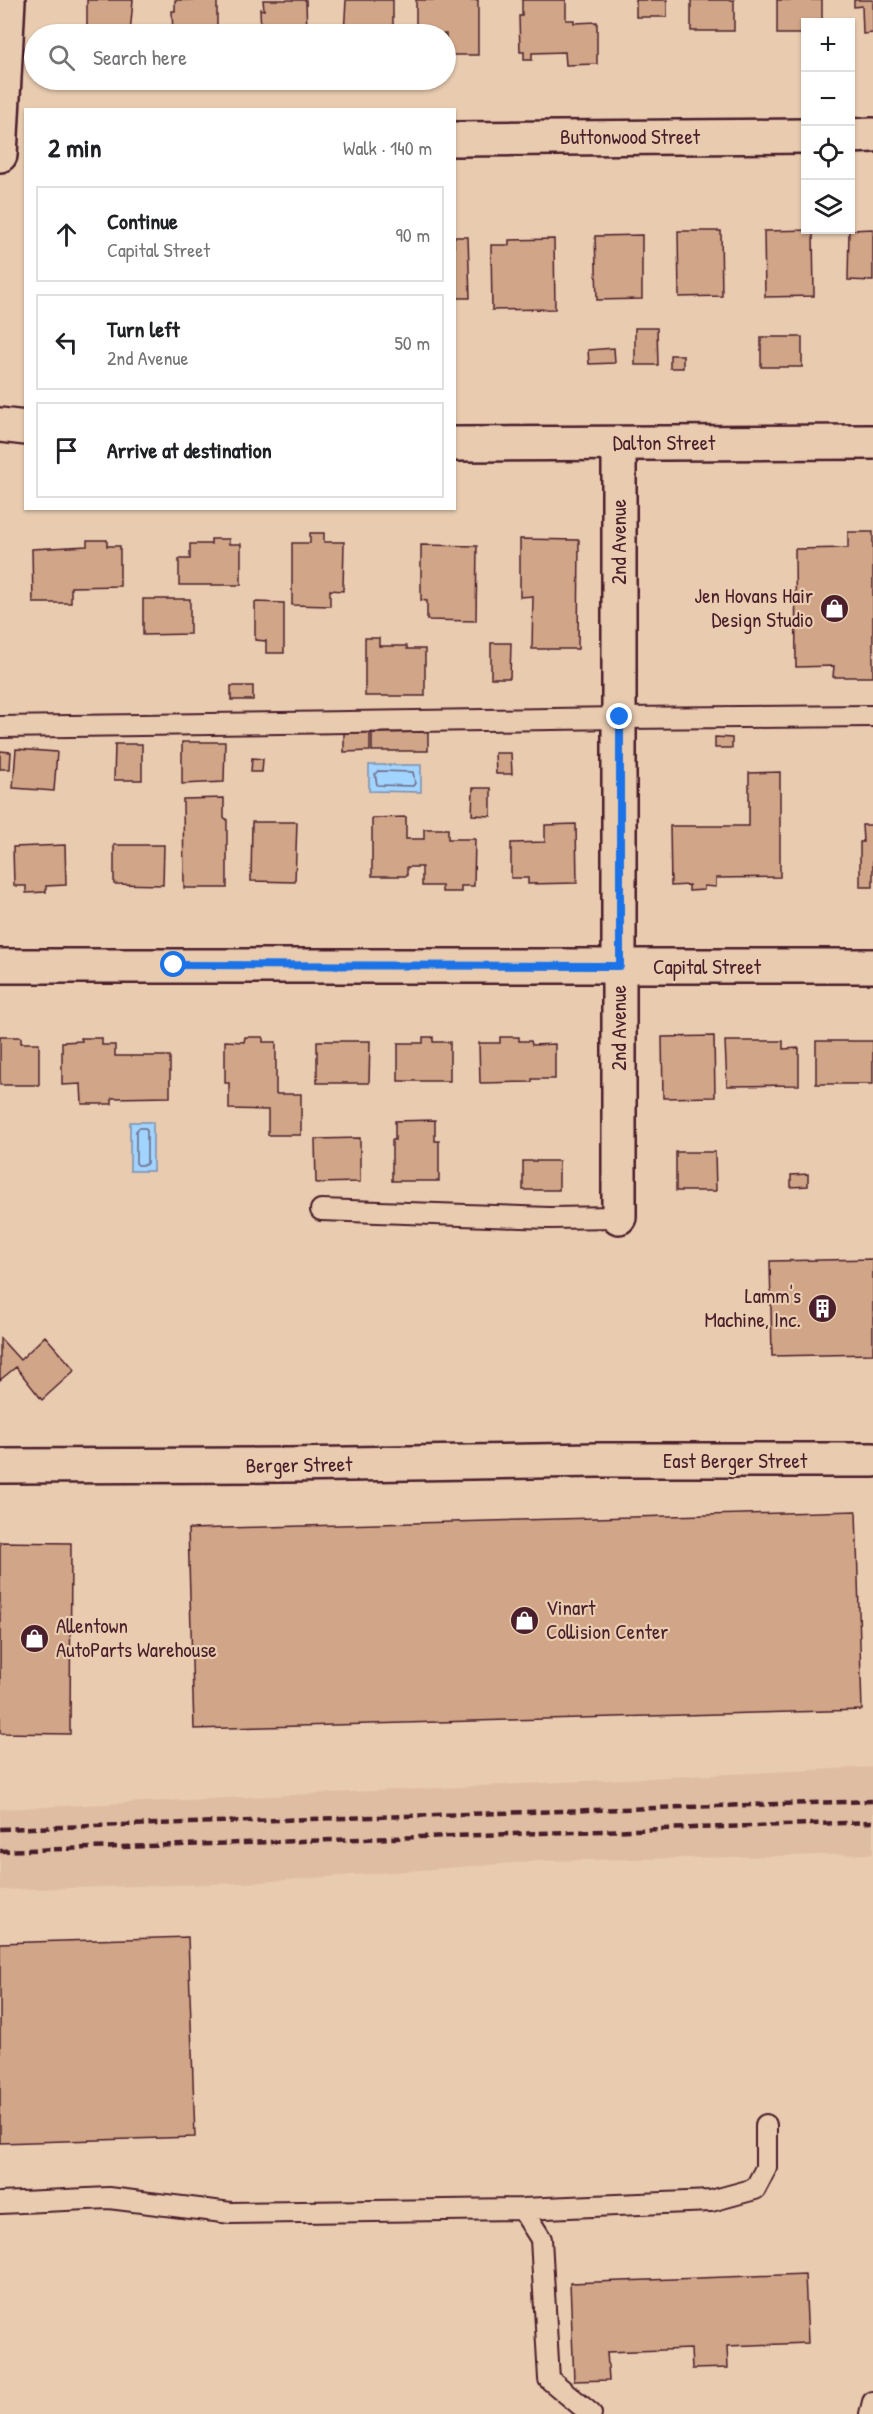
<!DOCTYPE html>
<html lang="en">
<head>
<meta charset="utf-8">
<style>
	:root { --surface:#fff; --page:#f6f6f6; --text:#202124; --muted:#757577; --line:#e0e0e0 }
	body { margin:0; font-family:"Patrick Hand",sans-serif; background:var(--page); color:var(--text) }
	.controls { position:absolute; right:18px; top:18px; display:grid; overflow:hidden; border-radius:0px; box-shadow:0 2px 4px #0004 }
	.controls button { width:54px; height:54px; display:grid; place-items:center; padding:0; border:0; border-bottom:2px solid var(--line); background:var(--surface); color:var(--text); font:30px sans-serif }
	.stop { position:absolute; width:18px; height:18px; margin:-14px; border:4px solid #1a73e8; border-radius:50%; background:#fff }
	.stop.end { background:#1a73e8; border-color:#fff; box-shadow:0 2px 6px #0008 }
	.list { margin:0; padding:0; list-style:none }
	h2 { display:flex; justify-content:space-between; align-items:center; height:78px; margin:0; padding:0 24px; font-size:26px }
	h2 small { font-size:20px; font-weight:400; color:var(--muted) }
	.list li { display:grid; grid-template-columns:39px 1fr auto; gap:18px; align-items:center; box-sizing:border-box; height:96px; margin:0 12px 12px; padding:0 12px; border:2px solid var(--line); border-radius:0px }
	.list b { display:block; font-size:22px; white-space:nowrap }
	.list p { margin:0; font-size:20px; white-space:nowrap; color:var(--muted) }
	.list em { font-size:20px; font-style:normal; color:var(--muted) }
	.icon { flex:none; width:33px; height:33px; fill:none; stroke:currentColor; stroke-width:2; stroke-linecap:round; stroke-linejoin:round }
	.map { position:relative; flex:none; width:873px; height:2414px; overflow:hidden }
	.search { position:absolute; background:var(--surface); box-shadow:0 2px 4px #0004; left:24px; top:24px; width:432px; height:66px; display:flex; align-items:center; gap:15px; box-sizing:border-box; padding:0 21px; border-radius:33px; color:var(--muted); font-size:22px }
	.panel { position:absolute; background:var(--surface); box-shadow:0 2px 4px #0004; left:24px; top:108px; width:432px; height:402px; border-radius:0px }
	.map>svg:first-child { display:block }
</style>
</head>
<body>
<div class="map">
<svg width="873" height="2414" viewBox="0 0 873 2414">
	<rect width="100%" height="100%" fill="#e9ccb0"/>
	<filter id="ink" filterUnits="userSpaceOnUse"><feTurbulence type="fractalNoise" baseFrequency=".0167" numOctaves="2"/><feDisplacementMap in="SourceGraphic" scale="12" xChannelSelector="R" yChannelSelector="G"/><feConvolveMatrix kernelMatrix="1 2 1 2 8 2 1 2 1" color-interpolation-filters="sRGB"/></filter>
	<g filter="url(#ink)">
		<!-- built -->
		<path fill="#dfbda2" d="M873,1767V1854L541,1861L246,1883L0,1890V1809Z"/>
		<!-- water -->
		<path fill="#a1d4ff" stroke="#7e8caa" stroke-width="1.5" d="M369,765H421V792L369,791Z
			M130,1122H153V1171H130Z"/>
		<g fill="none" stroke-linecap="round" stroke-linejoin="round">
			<!-- shore -->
			<path stroke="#6d6780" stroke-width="1.5" d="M378,771L413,772L415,783L413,786L377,785L375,774Z
				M139,1128H145L147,1131V1163L145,1165H138L136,1163V1131Z"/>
		</g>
		<!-- building -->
		<path fill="#d1a587" stroke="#4a1f2b" stroke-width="1.5" d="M87,0H133L130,34H87Z
			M175,0H217V34H173L172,11H175Z
			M263,0H306L307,34H261L260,9L264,10Z
			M346,0H393V34H344Z
			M416,0H478V55H446V34H416Z
			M522,0H566V20H574V23L597,22V64L566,65L565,52L532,53V60H524V52H520L519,16H522Z
			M636,0H667V17H636Z
			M691,0H734V31H691Z
			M777,0H822V22H806V34H777Z
			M854,0H873V33L863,34L862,6L854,7Z
			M873,229V281L848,280L849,230Z
			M813,230L814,296L765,297L764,231Z
			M678,231H721L722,296L679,297Z
			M642,235V299L597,300L595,236Z
			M454,237H468L470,298H454Z
			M554,239L555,309L492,310L491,245H509V240Z
			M635,328H657L658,365H635Z
			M761,337H802V367H761Z
			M614,348L615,363L589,364L588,350Z
			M670,355H683V368H670Z
			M848,532H873V677H833L834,666L796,667L795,549L848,548Z
			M310,533H324V542H344L343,591L330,590V606L292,605V543H310Z
			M211,539H229V544H241V585H179V559H190V544H211Z
			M520,539L579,540L578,649H532L533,596L520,597Z
			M87,540H107V546H120V586L71,587V603H33L32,549L87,546Z
			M421,545L477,546L476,621L427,620V601L421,600Z
			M143,599H190V634L143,635Z
			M255,602L284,603V653H266V641L255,640Z
			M365,638H379V646H407V649H425V696H365Z
			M491,643H511L510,678H491Z
			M231,686H253V700H231Z
			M370,732V751L344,752V733Z
			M428,732V751H372V733Z
			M715,737L732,738V748H715Z
			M182,742H225L224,782L182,784Z
			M115,744H142V780H114Z
			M16,749L57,752L54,791L13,788Z
			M0,751L11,752L10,769H0Z
			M495,753H511L512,774H496Z
			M252,758L263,759L262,772H251Z
			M780,772V877L716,878V887L704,886V890L689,891V885L671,886L670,826H749V773Z
			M473,788H491V816L472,815Z
			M224,798V818L227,819V888H184L183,799Z
			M406,817V839H424V829H448V839H475L474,886H461V892H442V886H422V867H407V876H372V818Z
			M252,822H297L295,882L251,881Z
			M576,824L577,883L528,884V878H511V843L545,842V825Z
			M862,825H873V887H860V842H863Z
			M65,845L66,885L46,886V892L26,893V886H14L13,847Z
			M114,845H164L163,885L114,884Z
			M714,1036L715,1097L663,1098L662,1037Z
			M0,1037H21V1043H39V1085H0Z
			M245,1037H263V1042H276V1094H301V1135H268V1110L229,1109V1083H225V1041L244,1042Z
			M423,1037H433V1042H450V1081H398V1043H423Z
			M500,1037H519V1041H531L532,1045L555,1044V1079H532V1082L480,1083L479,1043H500Z
			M81,1038H102V1045H115V1056H170V1097L112,1098V1104H82L81,1084L62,1085V1042L82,1041Z
			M317,1041H370L369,1083H317Z
			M725,1041H783V1049L799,1048V1085L727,1086Z
			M816,1041H873V1084H816Z
			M435,1120V1141H439V1181H392V1140H395V1121Z
			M360,1138V1182L316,1183L315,1139Z
			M676,1152H715L716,1191H676Z
			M523,1161H559V1190H523Z
			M808,1174V1186L791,1187V1175Z
			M873,1259V1354L772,1356L770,1261Z
			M45,1336L75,1370L42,1400L16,1367L0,1380V1338L20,1360Z
			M856,1511L862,1710L194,1729L188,1529Z
			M0,1542L71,1543L70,1734L0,1733Z
			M188,1937L195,2137L0,2143V1943Z
			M805,2274L808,2343L727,2346L728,2368L692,2369L691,2349L607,2352L609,2380L574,2381L570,2283Z"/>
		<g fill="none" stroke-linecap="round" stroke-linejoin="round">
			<defs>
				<path id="lane" d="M0,727L620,718L873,716
					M321,1210L549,1218L619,1217
					M0,2203L109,2198L231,2213L522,2209L711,2201L755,2189L766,2168V2125
					M522,2209L541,2239L549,2379L591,2414
					M870,2414L873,2402"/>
				<path id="street" d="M850,136L873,135
					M454,139L806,136
					M0,155L8,0
					M0,966H873
					M619,1217V444
					M0,1466L288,1465L598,1460H873"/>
				<path id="secondary" d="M0,425L26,428
					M454,444L873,442"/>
			</defs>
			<!-- lane casing -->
			<use href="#lane" stroke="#4a1f2b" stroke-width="24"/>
			<!-- street casing -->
			<use href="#street" stroke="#4a1f2b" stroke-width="38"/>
			<!-- secondary casing -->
			<use href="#secondary" stroke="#4a1f2b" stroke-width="38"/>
			<!-- lane -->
			<use href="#lane" stroke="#e9ccb0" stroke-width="20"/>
			<!-- street -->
			<use href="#street" stroke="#e9ccb0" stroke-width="33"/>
			<!-- secondary -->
			<use href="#secondary" stroke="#e9ccb0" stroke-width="33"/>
			<!-- rail -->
			<path stroke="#4a1f2b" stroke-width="4.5" stroke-dasharray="9 4.5" stroke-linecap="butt" d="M0,1829L873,1801
				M0,1851L873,1822"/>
		</g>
	</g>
	<g fill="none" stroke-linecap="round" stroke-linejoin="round" filter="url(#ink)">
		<!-- route -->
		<path stroke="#1a73e8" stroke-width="8" d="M174,965L620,966V717"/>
	</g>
	<!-- icons -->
	<defs>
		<symbol id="shop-disc" viewBox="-11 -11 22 22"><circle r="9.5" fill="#4a1f2b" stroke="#e9ccb0"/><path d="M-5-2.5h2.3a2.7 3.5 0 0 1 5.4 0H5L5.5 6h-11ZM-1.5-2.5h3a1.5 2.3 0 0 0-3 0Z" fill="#fff"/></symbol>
		<symbol id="building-disc" viewBox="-11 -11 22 22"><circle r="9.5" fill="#4a1f2b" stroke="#e9ccb0"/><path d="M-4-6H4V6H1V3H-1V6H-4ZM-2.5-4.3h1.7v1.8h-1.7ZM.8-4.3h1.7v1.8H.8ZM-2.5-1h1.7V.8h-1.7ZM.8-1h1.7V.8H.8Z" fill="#fff"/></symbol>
	</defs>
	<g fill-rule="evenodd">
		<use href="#shop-disc" x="818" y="592" width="33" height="33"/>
		<use href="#building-disc" x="806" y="1292" width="33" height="33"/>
		<use href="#shop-disc" x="508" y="1604" width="33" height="33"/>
		<use href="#shop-disc" x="18" y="1622" width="33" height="33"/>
	</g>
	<g text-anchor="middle" stroke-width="4.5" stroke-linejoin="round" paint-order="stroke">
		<!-- street labels -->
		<g font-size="21" fill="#4a1f2b" stroke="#e9ccb0">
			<text x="630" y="144">Buttonwood Street</text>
			<text x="664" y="450">Dalton Street</text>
			<text transform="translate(619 542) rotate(-90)" y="7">2nd Avenue</text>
			<text x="707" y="974">Capital Street</text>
			<text transform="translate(619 1028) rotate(-90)" y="7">2nd Avenue</text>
			<text x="735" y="1468">East Berger Street</text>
			<text transform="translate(299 1465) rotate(-1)" y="7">Berger Street</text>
		</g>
		<!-- poi labels -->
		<g font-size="21" fill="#4a1f2b" stroke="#e9ccb0" text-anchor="end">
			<text x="813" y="603">Jen Hovans Hair<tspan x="813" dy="24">Design Studio</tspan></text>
			<text x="801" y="1303">Lamm's<tspan x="801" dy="24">Machine, Inc.</tspan></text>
			<text x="546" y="1615" text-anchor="start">Vinart<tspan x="546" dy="24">Collision Center</tspan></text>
			<text x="56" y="1633" text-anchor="start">Allentown<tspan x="56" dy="24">AutoParts Warehouse</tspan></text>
		</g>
	</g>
</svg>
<div class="controls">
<button>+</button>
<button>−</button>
<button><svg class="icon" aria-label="locate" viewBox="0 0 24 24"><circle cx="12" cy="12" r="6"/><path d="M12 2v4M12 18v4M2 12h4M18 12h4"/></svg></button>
<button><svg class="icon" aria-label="layers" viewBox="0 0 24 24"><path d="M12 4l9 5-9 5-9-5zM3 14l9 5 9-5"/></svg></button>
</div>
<div class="stop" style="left:174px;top:965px"></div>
<div class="stop end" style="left:620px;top:717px"></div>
<div class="search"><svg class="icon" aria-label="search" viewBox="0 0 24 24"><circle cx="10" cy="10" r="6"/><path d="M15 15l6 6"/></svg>Search here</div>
<section class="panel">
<h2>2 min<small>Walk · 140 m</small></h2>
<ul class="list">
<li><svg class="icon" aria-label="ahead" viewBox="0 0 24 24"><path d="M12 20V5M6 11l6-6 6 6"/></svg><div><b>Continue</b><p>Capital Street</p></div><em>90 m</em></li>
<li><svg class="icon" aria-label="left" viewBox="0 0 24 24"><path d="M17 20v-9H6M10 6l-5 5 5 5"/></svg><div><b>Turn left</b><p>2nd Avenue</p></div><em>50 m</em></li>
<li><svg class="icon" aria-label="arrive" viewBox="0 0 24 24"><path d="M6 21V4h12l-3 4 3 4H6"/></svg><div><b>Arrive at destination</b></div></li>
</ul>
</section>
</div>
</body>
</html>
